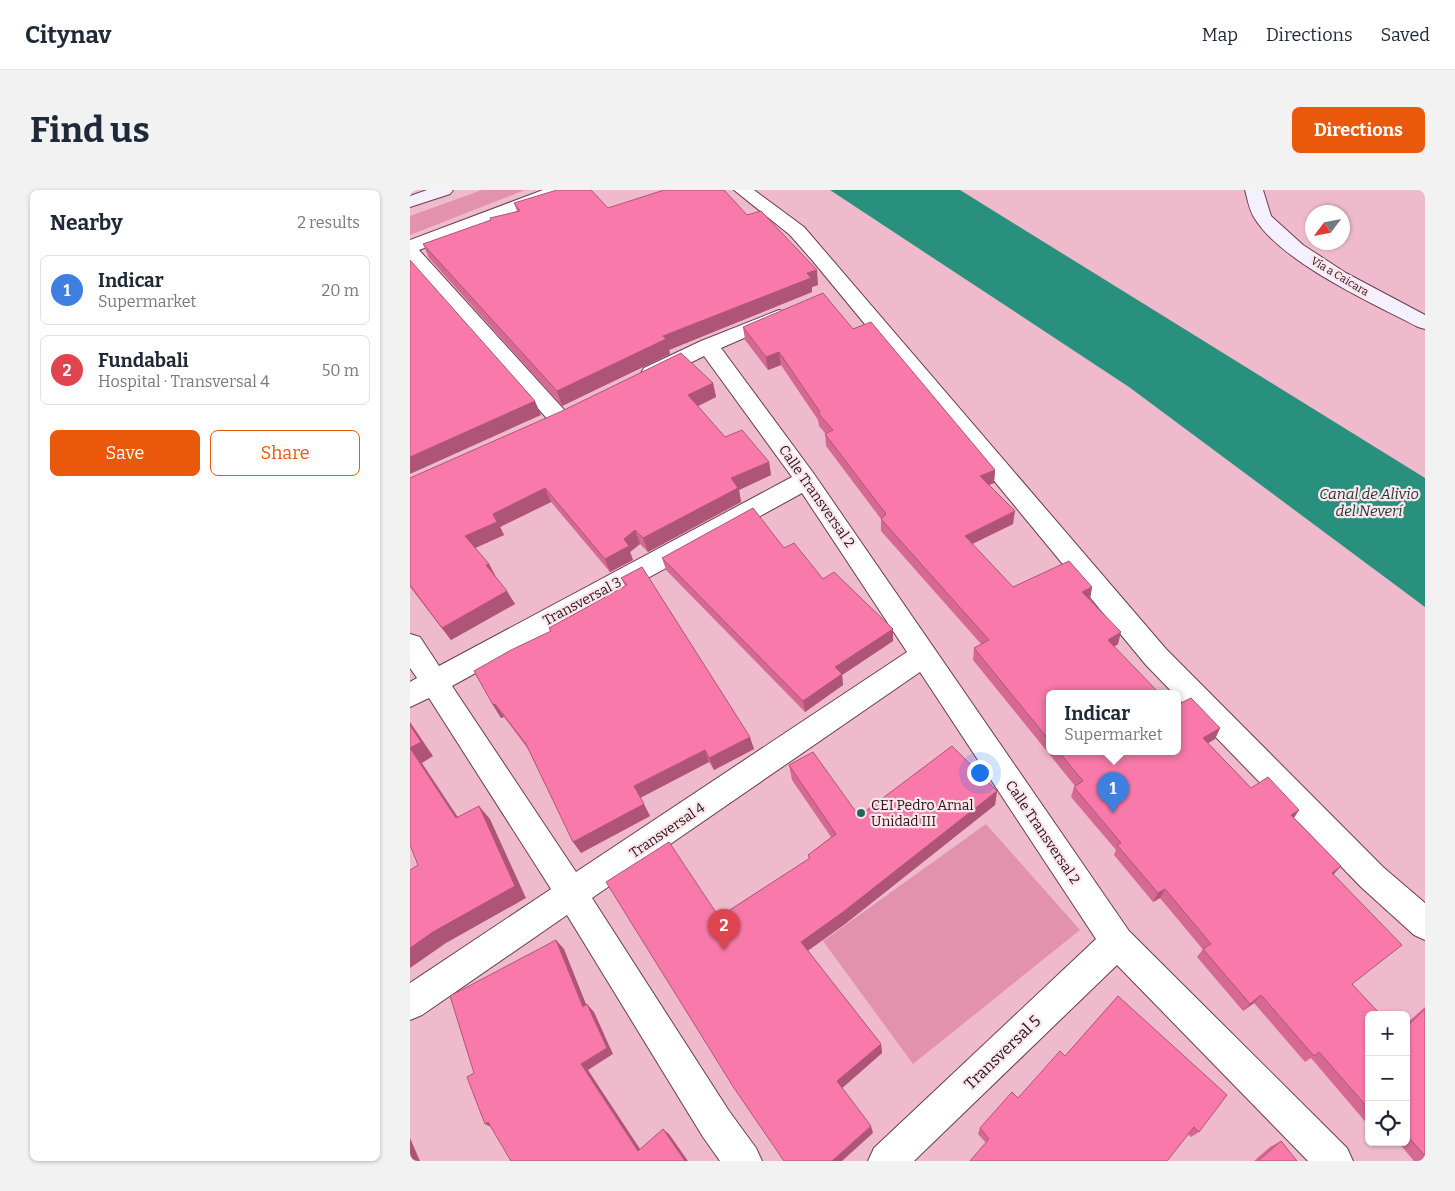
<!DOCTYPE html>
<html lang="en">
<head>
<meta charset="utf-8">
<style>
	:root { --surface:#fff; --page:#f2f2f3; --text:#1f2937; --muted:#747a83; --line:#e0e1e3; --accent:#ea580c }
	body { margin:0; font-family:Bitter,serif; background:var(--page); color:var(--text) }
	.controls { position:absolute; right:15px; bottom:15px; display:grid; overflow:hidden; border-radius:8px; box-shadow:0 1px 4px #0004 }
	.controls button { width:45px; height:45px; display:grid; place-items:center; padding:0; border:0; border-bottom:1px solid var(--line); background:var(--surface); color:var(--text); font:25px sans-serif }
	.compass { position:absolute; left:895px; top:15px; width:45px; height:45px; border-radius:50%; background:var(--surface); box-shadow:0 1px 4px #0004; rotate:238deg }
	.you { position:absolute; left:569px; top:582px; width:18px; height:18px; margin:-12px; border:4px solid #fff; border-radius:50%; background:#1a73e8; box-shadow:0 0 0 8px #1a73e833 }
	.badge { display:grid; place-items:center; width:32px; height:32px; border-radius:50%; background:var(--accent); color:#fff; font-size:16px; font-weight:700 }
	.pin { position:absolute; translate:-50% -41px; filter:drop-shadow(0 1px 2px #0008) }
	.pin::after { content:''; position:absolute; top:26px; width:18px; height:15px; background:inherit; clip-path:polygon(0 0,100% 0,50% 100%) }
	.popup { position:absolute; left:636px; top:500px; width:135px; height:65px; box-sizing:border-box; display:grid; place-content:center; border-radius:8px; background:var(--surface); filter:drop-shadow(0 1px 4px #0005); font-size:16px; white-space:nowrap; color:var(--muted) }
	.popup b { font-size:19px; color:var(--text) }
	.popup::after { content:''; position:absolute; left:50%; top:100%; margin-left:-10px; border:10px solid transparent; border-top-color:var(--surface) }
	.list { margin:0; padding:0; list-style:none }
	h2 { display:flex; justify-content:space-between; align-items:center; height:65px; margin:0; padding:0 20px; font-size:21px }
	h2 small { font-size:16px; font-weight:400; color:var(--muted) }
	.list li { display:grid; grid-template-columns:32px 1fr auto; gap:15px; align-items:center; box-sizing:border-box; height:70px; margin:0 10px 10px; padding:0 10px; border:1px solid var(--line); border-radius:8px }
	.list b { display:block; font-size:19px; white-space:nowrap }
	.list p { margin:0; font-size:16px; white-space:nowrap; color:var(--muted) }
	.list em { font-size:16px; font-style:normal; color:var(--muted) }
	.actions { display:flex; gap:10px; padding:15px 20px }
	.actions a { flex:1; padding:11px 0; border:1px solid var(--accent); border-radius:8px; text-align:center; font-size:18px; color:var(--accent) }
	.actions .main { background:var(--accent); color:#fff }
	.icon { flex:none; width:28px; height:28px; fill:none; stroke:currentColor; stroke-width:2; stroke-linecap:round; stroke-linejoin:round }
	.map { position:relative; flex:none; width:1015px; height:971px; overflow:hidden; border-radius:8px }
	header { display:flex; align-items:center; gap:30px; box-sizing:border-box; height:70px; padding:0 25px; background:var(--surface); border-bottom:1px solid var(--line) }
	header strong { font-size:24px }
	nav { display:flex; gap:28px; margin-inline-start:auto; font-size:18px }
	.intro { display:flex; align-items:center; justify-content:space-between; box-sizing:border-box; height:120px; padding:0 30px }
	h1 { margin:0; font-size:35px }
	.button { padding:12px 22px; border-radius:8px; background:var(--accent); color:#fff; font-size:18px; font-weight:700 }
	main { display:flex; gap:30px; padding:0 30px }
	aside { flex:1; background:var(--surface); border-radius:8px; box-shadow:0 1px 4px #0004 }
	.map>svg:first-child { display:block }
</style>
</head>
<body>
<header>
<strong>Citynav</strong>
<nav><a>Map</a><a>Directions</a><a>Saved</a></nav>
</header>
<div class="intro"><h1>Find us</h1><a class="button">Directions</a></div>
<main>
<aside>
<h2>Nearby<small>2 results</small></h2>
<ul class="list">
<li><span class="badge" style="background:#3f7fe0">1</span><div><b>Indicar</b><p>Supermarket</p></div><em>20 m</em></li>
<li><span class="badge" style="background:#e0444e">2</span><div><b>Fundabali</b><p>Hospital · Transversal 4</p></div><em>50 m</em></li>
</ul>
<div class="actions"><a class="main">Save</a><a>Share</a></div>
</aside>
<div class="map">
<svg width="1015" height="971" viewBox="0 0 1015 971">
	<rect width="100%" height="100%" fill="#efbbcc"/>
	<!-- green -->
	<path fill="#e392ad" d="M72,0H115L0,45V26Z
		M576,634L670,740L503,874L413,751Z"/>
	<!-- water -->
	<path fill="#28907d" d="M420,0H550L1015,288V417L719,197Z"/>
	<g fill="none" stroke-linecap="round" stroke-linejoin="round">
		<defs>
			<path id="street" d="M133,0H158L155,4L9,60L157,223L160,228L157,233L149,235L141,233L0,74V50Z
				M324,0H344L394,37L756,459L973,677L1015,713V750L1004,745L951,697L736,475L402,70L380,45Z
				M369,120L376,122L379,126L376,130L311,158L404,284L719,741L937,958L943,971H898L707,775L504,971H458L464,958L686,749L510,482L182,708L319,921L346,958L352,971H310L293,947L157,725L12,825L0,830V793L141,699L19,508L0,517V492L7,488L0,478V444L10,447L29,476L382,287L294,166L250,188L242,190L234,188L231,183L234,178L291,151ZM392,303L497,462L166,682L42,496Z"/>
			<path id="secondary" d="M17,0H43L40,4L0,17V6Z
				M835,0H853L861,26L893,55L936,83L1015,125V139L1008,137C962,113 873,73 845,29C839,20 838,10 835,0Z"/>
		</defs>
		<!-- street casing -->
		<use href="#street" stroke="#693e4d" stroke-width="2"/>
		<!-- secondary casing -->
		<use href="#secondary" stroke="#693e4d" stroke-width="2"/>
		<!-- street -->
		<use href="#street" fill="#fff" fill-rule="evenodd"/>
		<!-- secondary -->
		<use href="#secondary" fill="#f4f0ff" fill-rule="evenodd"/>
	</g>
	<!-- wall -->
	<path fill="#d66992" d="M104,13L337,25L408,95L402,97V102L259,160L260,164L152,216L19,68L13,54L107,21Z
		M333,137L443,139L585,280L584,293L579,295L603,334L562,354L603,397H682L680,409L679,410L708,454L639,504V562H767L810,538L805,549L798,553L841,598L889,620L884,628L931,676L924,684L942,794L959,825V936L901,868L895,872L844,813L833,821L787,767L793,759L795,762L750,708L743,712L704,665L706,660L661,607L664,597L665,596L563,470L564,458L571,454L471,341V329L416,256L415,244V243L409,236L408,230L371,175L358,180L335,150Z
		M303,193L306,207L288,216L315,247L359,272L361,285L329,300L331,312L238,362L230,354L220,362L223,370L200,382L141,312L90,337L94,345L65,358L79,374L86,387L105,414L41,450L0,397V288Z
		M374,358L413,389L483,439V451L432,485L433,495L395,522L256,380L252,368Z
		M232,377L344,559L304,580L299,572L230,608L240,626L171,663L118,559L94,527L91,528L83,515L140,441L139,438L215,396L211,388Z
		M379,575L449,626L587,601L585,615L435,734L398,761L471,854L472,863L432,898L463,943L309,727L399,669L398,665L421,647L382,590Z
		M708,806L789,942L781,947L778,944L576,953L568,944L570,938L608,908L655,866Z
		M1015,817V971H1004L988,952H996V834Z
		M871,951L887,971H844L860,957Z"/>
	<!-- shaded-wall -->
	<path fill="#ae5577" d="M407,80L408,95L402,97V102L259,160L260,164L152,216L147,201L253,146L397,83Z
		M369,162L371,175L358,180L356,167Z
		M303,193L306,207L282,219L278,205Z
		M125,211L131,225L0,284V267Z
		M359,272L361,285L329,300L331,312L238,362L233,348L321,288Z
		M585,280L584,293L569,299L570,286Z
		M135,298L141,312L90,337L94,345L63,359L55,346L83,324Z
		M605,321L603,334L554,358L555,346Z
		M225,340L230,354L220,362L223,370L200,382L195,369L214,349Z
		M79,374L86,387L76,375Z
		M682,397L680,409L669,414L672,402Z
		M97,401L105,414L41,450L32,438Z
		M483,439V451L432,485L433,495L395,522L393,511L425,477Z
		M711,442L708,454L695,462L698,450Z
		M85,514L94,527L91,528L83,515Z
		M0,532L23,566L12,573L57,641L46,628L0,558Z
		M810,538L805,549L788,559L793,548Z
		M340,547L344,559L304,580L299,568Z
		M295,560L299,572L230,608L224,596Z
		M587,601L585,615L435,734L394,763L391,752Z
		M234,614L240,626L171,663L163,652Z
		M69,616L80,629L116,708L36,753L0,778V758Z
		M889,620L882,630L881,625Z
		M931,676L923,685L922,683Z
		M755,699L750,708L743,712L748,703Z
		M146,750L154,759L180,824L173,817Z
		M851,805L844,813L833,821L840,814Z
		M177,814L184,822L203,864L178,880L234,965L228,961L171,874Z
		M471,854L472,863L430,900L427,891Z
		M78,932L85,939L75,934Z
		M461,936L463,943L432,971H422Z
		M253,939L259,944L278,971H275Z
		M0,948L10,971H0Z"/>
	<!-- building -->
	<path fill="#f97aaa" stroke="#ae5577" d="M147,0H181L198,18L254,0H314L337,25L351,21L407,80L397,83L401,88L253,146L256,149L147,201L13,54L81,30L80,28L110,21L104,13Z
		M0,70L125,211L0,267Z
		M413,103L443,139L461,132L585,280L570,286L605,321L555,346L603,397L659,371L682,397L672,402L711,442L698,450L750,504H639V550L564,458L579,450L471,329L476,324L415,244L423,240L408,223L410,222L369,162L356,167L333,137Z
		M271,163L303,193L278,205L315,247L332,240L359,272L321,288L328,298L233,348L225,340L214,349L219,356L195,369L135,298L83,324L87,332L55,346L79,374L76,375L97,401L32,438L0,395V288L152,221Z
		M343,318L374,358L384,353L413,389L424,382L483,439L425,477L432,484L393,511L252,368Z
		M232,377L340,547L299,568L295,560L224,596L234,614L163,652L116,554L85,514L83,515L64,481L101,460L141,441L139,438L217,395L211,388Z
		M781,508L810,538L793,548L841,598L858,587L889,620L881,625L931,676L922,683L992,755L942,794L971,825H959V919L909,862L904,866L851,805L840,814L793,759L801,754L755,699L748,703L707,655L711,653L664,597L673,591L649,562H767V515Z
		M0,535L11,552L0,558L46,628L69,616L105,696L23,742L0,758V680L8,675L0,655Z
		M542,556L587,601L433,722L391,752L471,854L427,891L461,936L422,971H374L324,898L196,692L259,652L309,727L400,668L398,665L426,644L379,575L403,562L449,626Z
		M146,750L173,817L177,814L197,858L171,874L228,961L253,939L275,971H101L78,932L75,934L57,887L64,883L40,806Z
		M708,806L817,905L789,942L784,937L757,971H560L579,949L570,938L602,902L608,908L650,861L655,866Z
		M1015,819V966L996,944V837Z
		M871,951L887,971H848Z"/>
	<!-- markers -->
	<circle fill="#206659" stroke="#fce6ec" stroke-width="2" cx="451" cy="623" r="5"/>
	<g text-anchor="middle" stroke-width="4.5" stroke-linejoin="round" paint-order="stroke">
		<!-- far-street labels -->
		<g font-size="11" fill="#26141a" stroke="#fce6ec">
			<text transform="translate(930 86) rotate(31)" y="4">Vía a Caicara</text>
		</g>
		<!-- street labels -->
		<g font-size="14" fill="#26141a" stroke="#fce6ec">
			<text transform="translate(407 306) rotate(55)" y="5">Calle Transversal 2</text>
			<text transform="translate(172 411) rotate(-28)" y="5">Transversal 3</text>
			<text transform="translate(257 640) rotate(-34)" y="5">Transversal 4</text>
			<text transform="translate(633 642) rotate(56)" y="5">Calle Transversal 2</text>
		</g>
		<!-- poi labels -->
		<g font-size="14" fill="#26141a" stroke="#fce6ec" text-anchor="start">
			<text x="461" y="620">CEI Pedro Arnal<tspan x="461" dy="16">Unidad III</tspan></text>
		</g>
		<!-- water labels -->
		<g font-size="15" font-style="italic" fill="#1b3932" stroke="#fce6ec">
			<text x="959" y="309">Canal de Alivio<tspan x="959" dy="17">del Neverí</tspan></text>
		</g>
		<!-- near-street labels -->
		<g font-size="16" fill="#26141a" stroke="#fce6ec">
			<text transform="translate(592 862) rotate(-44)" y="6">Transversal 5</text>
		</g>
	</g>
</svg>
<div class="controls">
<button>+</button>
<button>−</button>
<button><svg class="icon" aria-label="locate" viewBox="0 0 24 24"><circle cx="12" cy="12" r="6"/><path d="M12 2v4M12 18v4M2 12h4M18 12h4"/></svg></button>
</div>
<svg class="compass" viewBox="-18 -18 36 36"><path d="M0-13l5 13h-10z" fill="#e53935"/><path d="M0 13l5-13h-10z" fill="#747a83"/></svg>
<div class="you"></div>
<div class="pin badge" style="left:703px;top:623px;background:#3f7fe0">1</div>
<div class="popup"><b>Indicar</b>Supermarket</div>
<div class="pin badge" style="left:314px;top:760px;background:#e0444e">2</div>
</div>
</main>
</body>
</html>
